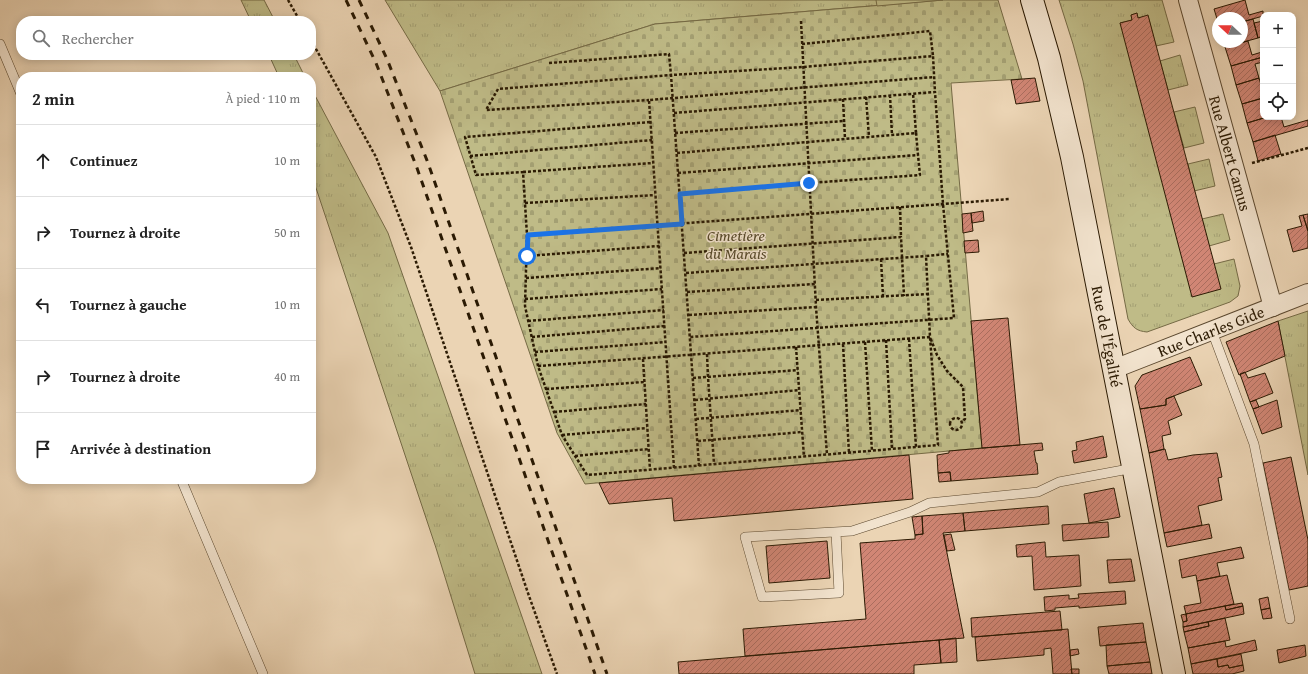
<!DOCTYPE html>
<html lang="fr">
<head>
<meta charset="utf-8">
<style>
	:root { --surface:#fff; --page:#f2f2f2; --text:#222; --muted:#767676; --line:#e0e0e0 }
	body { margin:0; font-family:"Gentium Book Plus",serif; background:var(--page); color:var(--text) }
	.controls { position:absolute; right:12px; top:12px; display:grid; overflow:hidden; border-radius:8px; box-shadow:0 2px 10px #0003 }
	.controls button { width:36px; height:36px; display:grid; place-items:center; padding:0; border:0; border-bottom:1px solid var(--line); background:var(--surface); color:var(--text); font:20px sans-serif }
	.compass { position:absolute; left:1212px; top:12px; width:36px; height:36px; border-radius:50%; background:var(--surface); box-shadow:0 2px 10px #0003; rotate:292deg }
	.stop { position:absolute; width:12px; height:12px; margin:-9px; border:3px solid #1a73e8; border-radius:50%; background:#fff }
	.stop.end { background:#1a73e8; border-color:#fff; box-shadow:0 1px 4px #0008 }
	.list { margin:0; padding:0; list-style:none }
	h2 { display:flex; justify-content:space-between; align-items:center; height:52px; margin:0; padding:0 16px; font-size:17px }
	h2 small { font-size:13px; font-weight:400; color:var(--muted) }
	.list li { display:grid; grid-template-columns:26px 1fr auto; gap:12px; align-items:center; box-sizing:border-box; height:72px; padding:0 16px; border-top:1px solid var(--line) }
	.list b { display:block; font-size:15px; white-space:nowrap }
	.list em { font-size:13px; font-style:normal; color:var(--muted) }
	.icon { flex:none; width:22px; height:22px; fill:none; stroke:currentColor; stroke-width:2; stroke-linecap:round; stroke-linejoin:round }
	.map { position:relative; flex:none; width:1308px; height:674px; overflow:hidden }
	.search { position:absolute; background:var(--surface); box-shadow:0 2px 10px #0003; left:16px; top:16px; width:300px; height:44px; display:flex; align-items:center; gap:10px; box-sizing:border-box; padding:0 14px; border-radius:16px; color:var(--muted); font-size:15px }
	.panel { position:absolute; background:var(--surface); box-shadow:0 2px 10px #0003; left:16px; top:72px; width:300px; height:412px; border-radius:16px }
	.map>svg:first-child { display:block }
</style>
</head>
<body>
<div class="map">
<svg width="1308" height="674" viewBox="0 0 1308 674">
	<defs>
		<pattern id="grass-tufts" width="24" height="20" patternUnits="userSpaceOnUse"><rect width="24" height="20" fill="#bfbb87"/><path d="M3 7l-1-3M5 7V3M7 7l1-3M15 17l-1-3M17 17v-4M19 17l1-3" fill="none" stroke="#a4a073"/></pattern>
		<pattern id="cemetery-stones" width="16" height="16" patternUnits="userSpaceOnUse"><rect width="16" height="16" fill="#bfbb87"/><path d="M2 7V4a2 2 0 0 1 4 0v3zM10 15v-3a2 2 0 0 1 4 0v3z" fill="#a4a073"/></pattern>
		<pattern id="building-hatch" width="6" height="6" patternUnits="userSpaceOnUse"><rect width="6" height="6" fill="#d18675"/><path d="M-1 1l2-2M0 6l6-6M5 7l2-2" fill="none" stroke="#aa6d5e"/></pattern>
	</defs>
	<rect width="100%" height="100%" fill="#ebd4b4"/>
	<filter id="stains"><feTurbulence type="fractalNoise" baseFrequency=".005" numOctaves="4"/><feColorMatrix values="0 0 0 0 .2 0 0 0 0 .09 0 0 0 0 .02 0 0 0 .5 -.17"/></filter>
	<radialGradient id="worn" r=".72"><stop offset=".6" stop-color="#630" stop-opacity="0"/><stop offset="1" stop-color="#630" stop-opacity=".3"/></radialGradient>
	<!-- grass -->
	<path fill="url(#grass-tufts)" stroke="#756a45" d="M241,0H264L275,21H251Z
		M385,0H943L655,24L440,91Z
		M1059,0H1162L1174,42L1156,46L1148,16L1138,18L1137,13L1131,15L1132,20L1120,23L1214,264L1234,259L1240,286L1238,296L1230,302L1147,332C1137,331 1133,328 1128,319L1083,81L1073,44Z
		M269,55H294L305,77H279Z
		M1180,55L1188,85L1168,90L1160,61Z
		M311,88L388,233L542,674H475L436,548L311,173Z
		M1195,107L1204,143L1184,148L1174,112Z
		M1209,159L1215,186L1194,191L1188,164Z
		M1223,214L1230,240L1209,246L1202,219Z
		M1308,311V475L1278,321Z"/>
	<!-- cemetery -->
	<path fill="url(#cemetery-stones)" stroke="#756a45" d="M943,0H998L1022,79L951,83L982,448L585,484L557,433L440,91L655,24Z"/>
	<!-- park -->
	<path fill="#bfbb87" stroke="#756a45" d="M876,0H943L877,6Z"/>
	<!-- building -->
	<path fill="url(#building-hatch)" stroke="#2b1a03" d="M1245,0L1249,15L1263,11V16L1242,22V18H1218V22L1214,9Z
		M1137,13L1138,18L1148,15L1221,289L1192,297L1120,23L1132,20L1131,15Z
		M1253,19L1258,38L1225,47L1224,42H1242V22Z
		M1263,21V36L1258,38L1254,23Z
		M1248,41L1252,55L1262,52L1263,57L1231,66L1225,47Z
		M1263,57V62L1255,64L1259,78L1236,85L1231,66Z
		M1035,78L1040,101L1016,104L1011,80Z
		M1259,78L1263,92V98L1242,104L1236,85Z
		M1263,98V117H1267L1247,123L1242,104Z
		M1267,117H1281L1284,127L1308,120V126L1253,142L1247,123Z
		M1275,135L1281,154L1258,161L1253,142Z
		M983,211L984,221L972,223L971,213Z
		M971,213L973,231L963,233L962,214Z
		M1308,214V231L1303,215Z
		M1303,215L1308,231V248L1293,252L1287,230L1302,226L1299,216Z
		M978,240L979,252L965,253L964,241Z
		M1008,318L1020,445L982,448L971,321Z
		M1278,321L1285,356L1239,375L1226,342Z
		M1190,357L1202,385L1166,399V405L1140,409L1135,386L1142,375Z
		M1245,372L1248,378L1265,373L1273,393L1250,402L1240,374Z
		M1174,396L1182,415L1168,421L1171,434L1162,436L1164,449L1149,453L1140,409L1166,405V399Z
		M1256,400L1259,407L1253,409L1250,402Z
		M1277,400L1282,427L1262,434L1253,409Z
		M1103,436L1107,457L1074,463L1072,451L1077,450L1076,442Z
		M1042,443L1043,450L1034,451L1036,463H1037L1038,474L951,481L950,472L938,473L937,455L949,453V451Z
		M1165,449L1168,460L1193,455L1217,453L1222,477L1218,478L1222,500L1198,506L1202,525L1164,533L1149,453Z
		M909,455L913,499L674,521L672,498L609,504L599,483Z
		M1291,457L1308,540V586L1289,590L1263,463Z
		M950,472L951,481L939,482L938,473Z
		M1114,488L1120,517L1089,523L1084,494Z
		M1048,506L1049,524L965,531L963,513Z
		M963,513L965,531L943,533L964,638L745,656L743,629L866,619L860,543L915,539V535L923,534L922,516Z
		M922,516L923,534L915,535L912,517Z
		M1108,522L1109,537L1063,541L1062,525Z
		M1209,524L1212,538L1167,547L1164,533Z
		M951,534L955,550L947,551L944,535Z
		M827,541L830,578L769,583L766,546Z
		M1045,542L1046,557L1079,555L1081,586L1034,590L1032,556L1017,557L1016,545Z
		M1241,547L1244,558L1217,563L1220,576L1197,581L1196,575L1182,578L1179,560Z
		M1131,559L1135,581L1109,583L1107,560Z
		M1227,575L1234,604L1186,614L1184,606L1201,603L1197,581Z
		M1125,591L1126,604L1079,608V606L1055,608V610L1045,611L1044,597L1069,595V599L1079,598L1078,594Z
		M1268,597L1270,608L1261,610L1259,599Z
		M1242,603L1243,606L1226,610L1225,606Z
		M1225,606L1226,610L1243,606L1244,614L1183,627V622L1187,621L1186,614Z
		M1270,608L1272,618L1263,619L1261,610Z
		M1060,611L1062,630L972,637L971,618Z
		M1186,614L1187,621L1183,622L1181,615Z
		M1225,618L1230,640L1188,648L1184,632L1209,626L1208,622Z
		M1208,622L1209,626L1184,632L1183,627Z
		M1143,623L1146,642L1100,646L1098,627Z
		M1068,629L1072,674H1053L1051,648L1044,649V655L977,661L975,637Z
		M956,638L957,662L941,663L939,640Z
		M939,640L941,663L914,665V674H679L678,662Z
		M1255,640L1257,650L1191,664L1188,648L1225,641L1226,647Z
		M1146,642L1150,662L1107,666L1106,645Z
		M1305,645L1306,656L1279,663L1277,650Z
		M1078,649L1079,654L1070,656V650Z
		M1241,654L1243,665L1229,668L1228,665L1218,667L1217,659Z
		M1217,659L1218,667L1228,665L1229,668L1243,665L1244,671L1232,674H1193L1191,664Z
		M1150,662L1152,674H1109L1107,666Z
		M1071,669H1079V674H1072Z"/>
	<g fill="none" stroke-linecap="round" stroke-linejoin="round">
		<defs>
			<path id="lane" d="M0,44L21,94
				M1212,331L1254,444L1290,619
				M181,479L263,674
				M836,532L839,593L762,597L745,537L852,531L910,512L929,503L1038,492L1059,482L1134,468"/>
			<g id="street">
				<path id="s1" d="M1188,0L1273,307"/>
				<path id="s2" d="M1114,369L1308,293"/>
			</g>
			<g id="secondary">
				<path id="s3" d="M1032,0L1049,58L1072,157L1174,674"/>
			</g>
		</defs>
		<!-- lane casing -->
		<use href="#lane" stroke="#5b482f" stroke-width="10"/>
		<!-- street casing -->
		<use href="#street" stroke="#5b482f" stroke-width="20"/>
		<!-- secondary casing -->
		<use href="#secondary" stroke="#2b1a03" stroke-width="24"/>
		<!-- path -->
		<path stroke="#2b1a03" stroke-width="2.5" stroke-dasharray="3 2" stroke-linecap="butt" d="M288,0L300,21
			M801,21L816,307L827,455
			M311,40L376,157L411,247L529,596L557,674
			M802,44L930,31L933,56
			M549,63L669,54L671,75L498,89L486,110L649,100
			M890,95L892,135
			M866,97L869,137
			M843,99L845,139
			M674,113L935,92L943,204L954,318L690,337
			M650,122L465,137L476,175L523,172L527,235L525,306L538,366L562,435L587,475L938,445L930,337L926,256L948,254
			M675,133L844,121
			M677,153L916,133L913,93
			M470,156L652,140
			M1252,163L1308,148
			M523,172L653,163
			M678,173L918,155L916,133
			M680,194L809,183L920,175L918,155
			M525,203L655,195
			M900,207L901,237
			M527,235L1010,199
			M684,253L901,237L904,296
			M527,256L659,246
			M881,259L883,297
			M686,273L926,256
			M526,278L661,268
			M687,292L815,284
			M525,299L662,289
			M816,300L928,294
			M689,315L816,307
			M528,321L664,310
			M532,337L665,326
			M909,339L916,447
			M886,340L892,449
			M865,342L872,451
			M843,344L849,453
			M796,347L804,457
			M535,352L666,342
			M707,354L708,377L714,464
			M643,359L650,470
			M538,366L930,337L937,355L947,371L963,387L965,419L961,422
			M693,378L798,370
			M546,389L644,382
			M695,400L799,390
			M554,412L646,404
			M950 424a6 6 0 1 1 12 0a6 6 0 1 1-12 0Z
			M696,419L801,410
			M562,435L647,428
			M698,441L802,432
			M575,456L649,449
			M699,466L671,75L803,67L933,56L935,92
			M674,468L649,100L934,77"/>
		<!-- lane -->
		<use href="#lane" stroke="#f2e3ce" stroke-width="9"/>
		<!-- street -->
		<use href="#street" stroke="#f2e3ce" stroke-width="18"/>
		<!-- secondary -->
		<use href="#secondary" stroke="#f2e3ce" stroke-width="22"/>
		<!-- rail -->
		<path stroke="#2b1a03" stroke-width="3" stroke-dasharray="7 7" stroke-linecap="butt" d="M346,0L376,63L417,168L595,674
			M359,0L387,59L428,163L607,674"/>
	</g>
	<g fill="none" stroke-linecap="round" stroke-linejoin="round">
		<!-- route -->
		<path stroke="#1a73e8" stroke-width="5" d="M527,256L528,235L682,224L680,194L809,183"/>
	</g>
	<g text-anchor="middle" stroke-width="3" stroke-linejoin="round" paint-order="stroke">
		<!-- street labels -->
		<g font-size="16" fill="#2b1a03" stroke="#f2e3ce">
			<text dy="6" stroke="none"><textPath href="#s1" startOffset="159">Rue Albert Camus</textPath></text>
			<text dy="6" stroke="none"><textPath href="#s2" startOffset="104">Rue Charles Gide</textPath></text>
			<text dy="6" stroke="none"><textPath href="#s3" startOffset="345">Rue de l'Égalité</textPath></text>
		</g>
		<!-- park labels -->
		<g font-size="16" font-style="italic" fill="#574a2b" stroke="#f2e3ce">
			<text x="736" y="241">Cimetière<tspan x="736" dy="18">du Marais</tspan></text>
		</g>
	</g>
	<rect width="100%" height="100%" filter="url(#stains)"/>
	<rect width="100%" height="100%" fill="url(#worn)"/>
</svg>
<div class="controls">
<button>+</button>
<button>−</button>
<button><svg class="icon" aria-label="locate" viewBox="0 0 24 24"><circle cx="12" cy="12" r="6"/><path d="M12 2v4M12 18v4M2 12h4M18 12h4"/></svg></button>
</div>
<svg class="compass" viewBox="-18 -18 36 36"><path d="M0-13l5 13h-10z" fill="#e53935"/><path d="M0 13l5-13h-10z" fill="#767676"/></svg>
<div class="stop" style="left:527px;top:256px"></div>
<div class="stop end" style="left:809px;top:183px"></div>
<div class="search"><svg class="icon" aria-label="search" viewBox="0 0 24 24"><circle cx="10" cy="10" r="6"/><path d="M15 15l6 6"/></svg>Rechercher</div>
<section class="panel">
<h2>2 min<small>À pied · 110 m</small></h2>
<ul class="list">
<li><svg class="icon" aria-label="ahead" viewBox="0 0 24 24"><path d="M12 20V5M6 11l6-6 6 6"/></svg><div><b>Continuez</b></div><em>10 m</em></li>
<li><svg class="icon" aria-label="right" viewBox="0 0 24 24"><path d="M7 20v-9h11M14 6l5 5-5 5"/></svg><div><b>Tournez à droite</b></div><em>50 m</em></li>
<li><svg class="icon" aria-label="left" viewBox="0 0 24 24"><path d="M17 20v-9H6M10 6l-5 5 5 5"/></svg><div><b>Tournez à gauche</b></div><em>10 m</em></li>
<li><svg class="icon" aria-label="right" viewBox="0 0 24 24"><path d="M7 20v-9h11M14 6l5 5-5 5"/></svg><div><b>Tournez à droite</b></div><em>40 m</em></li>
<li><svg class="icon" aria-label="arrive" viewBox="0 0 24 24"><path d="M6 21V4h12l-3 4 3 4H6"/></svg><div><b>Arrivée à destination</b></div></li>
</ul>
</section>
</div>
</body>
</html>
